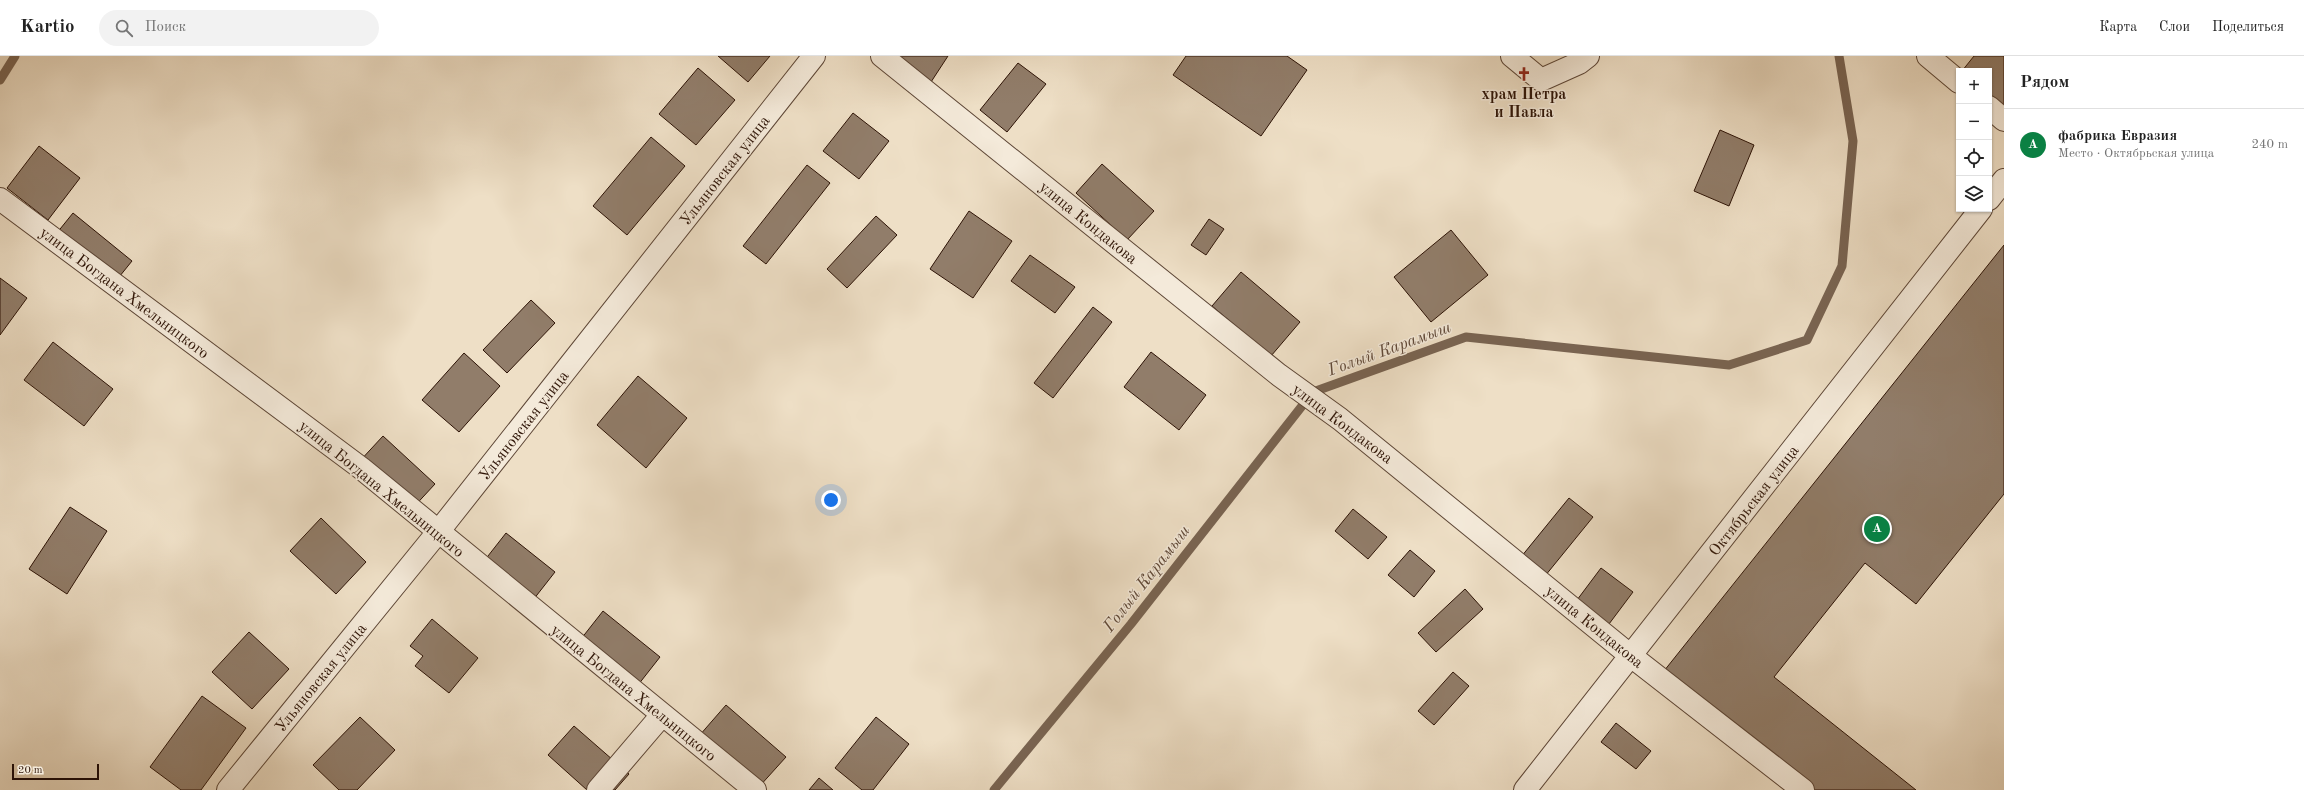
<!DOCTYPE html>
<html lang="ru">
<head>
<meta charset="utf-8">
<style>
	:root { --surface:#fff; --page:#f2f2f2; --text:#222; --muted:#767676; --line:#e0e0e0; --accent:#0b8043 }
	body { margin:0; font-family:"Old Standard TT",serif; background:var(--page); color:var(--text) }
	.controls { position:absolute; right:12px; top:12px; display:grid; overflow:hidden; border-radius:0px; box-shadow:0 1px 3px #0004 }
	.controls button { width:36px; height:36px; display:grid; place-items:center; padding:0; border:0; border-bottom:1px solid var(--line); background:var(--surface); color:var(--text); font:20px sans-serif }
	.scale { position:absolute; left:12px; bottom:10px; width:87px; box-sizing:border-box; padding-left:4px; border:2px solid #2d1306; border-top:0; font-size:11px; line-height:14px; white-space:nowrap; color:#2d1306; -webkit-text-stroke:3px #f4eada; paint-order:stroke }
	.you { position:absolute; left:831px; top:444px; width:14px; height:14px; margin:-10px; border:3px solid #fff; border-radius:50%; background:#1a73e8; box-shadow:0 0 0 6px #1a73e833 }
	.badge { display:grid; place-items:center; width:26px; height:26px; border-radius:50%; background:var(--accent); color:#fff; font-size:13px; font-weight:700 }
	.pin { position:absolute; translate:-50% -50%; border:2px solid #fff; box-shadow:0 1px 4px #0006 }
	.list { margin:0; padding:0; list-style:none }
	h2 { display:flex; justify-content:space-between; align-items:center; height:52px; margin:0; padding:0 16px; font-size:17px }
	h2 small { font-size:13px; font-weight:400; color:var(--muted) }
	.list li { display:grid; grid-template-columns:26px 1fr auto; gap:12px; align-items:center; box-sizing:border-box; height:72px; padding:0 16px; border-top:1px solid var(--line) }
	.list b { display:block; font-size:15px; white-space:nowrap }
	.list p { margin:0; font-size:13px; white-space:nowrap; color:var(--muted) }
	.list em { font-size:13px; font-style:normal; color:var(--muted) }
	.icon { flex:none; width:22px; height:22px; fill:none; stroke:currentColor; stroke-width:2; stroke-linecap:round; stroke-linejoin:round }
	.map { position:relative; flex:none; width:2004px; height:734px; overflow:hidden }
	header { display:flex; align-items:center; gap:24px; box-sizing:border-box; height:56px; padding:0 20px; background:var(--surface); border-bottom:1px solid var(--line) }
	header strong { font-size:19px }
	nav { display:flex; gap:22px; margin-inline-start:auto; font-size:14px }
	.search { width:280px; height:36px; background:var(--page); display:flex; align-items:center; gap:10px; box-sizing:border-box; padding:0 14px; border-radius:22px; color:var(--muted); font-size:15px }
	main { display:flex }
	aside { flex:1; background:var(--surface) }
	.map>svg:first-child { display:block }
</style>
</head>
<body>
<header>
<strong>Kartio</strong>
<div class="search"><svg class="icon" aria-label="search" viewBox="0 0 24 24"><circle cx="10" cy="10" r="6"/><path d="M15 15l6 6"/></svg>Поиск</div>
<nav><a>Карта</a><a>Слои</a><a>Поделиться</a></nav>
</header>
<main>
<div class="map">
<svg width="2004" height="734" viewBox="0 0 2004 734">
	<rect width="100%" height="100%" fill="#eedfc6"/>
	<filter id="stains"><feTurbulence type="fractalNoise" baseFrequency=".005" numOctaves="4"/><feColorMatrix values="0 0 0 0 .2 0 0 0 0 .09 0 0 0 0 .02 0 0 0 .5 -.17"/></filter>
	<radialGradient id="worn" r=".72"><stop offset=".6" stop-color="#630" stop-opacity="0"/><stop offset="1" stop-color="#630" stop-opacity=".3"/></radialGradient>
	<g fill="none" stroke-linecap="round" stroke-linejoin="round">
		<!-- stream -->
		<path stroke="#796452" stroke-width="9" d="M0,24L15,0
			M994,734L1131,568L1313,336L1466,281L1729,309L1807,284L1842,210L1853,85L1839,0"/>
	</g>
	<!-- building -->
	<path fill="#917d6a" stroke="#2d1306" d="M718,0H770L748,26Z
		M899,0H948L931,26Z
		M1186,0H1287L1307,14L1261,80L1173,19Z
		M1974,0H2004V68L1989,57V15H1962Z
		M1018,7L1046,28L1007,76L980,54Z
		M698,12L735,44L696,89L659,58Z
		M853,57L889,85L859,123L823,95Z
		M1720,74L1754,89L1729,150L1694,135Z
		M651,81L685,110L627,179L593,150Z
		M39,90L80,122L48,164L7,132Z
		M1102,108L1154,155L1127,184L1076,137Z
		M807,109L830,127L766,208L743,190Z
		M969,155L1012,185L973,242L930,213Z
		M73,157L132,205L111,231L52,183Z
		M876,160L897,179L847,232L827,213Z
		M1209,163L1224,173L1206,199L1191,189Z
		M1451,174L1488,219L1431,266L1394,221Z
		M2004,189V438L1916,548L1865,507L1774,621L1916,734H1793L1656,625Z
		M1030,199L1075,231L1055,257L1011,225Z
		M1241,216L1300,266L1271,300L1212,250Z
		M0,222L27,242L0,279Z
		M531,244L555,267L507,317L483,294Z
		M1093,251L1112,266L1053,342L1034,327Z
		M53,286L113,333L84,370L24,324Z
		M1151,296L1206,339L1179,374L1124,331Z
		M464,297L500,330L459,376L422,344Z
		M638,320L687,362L646,412L597,369Z
		M383,380L435,428L410,455L358,407Z
		M1569,442L1593,461L1545,520L1521,501Z
		M70,451L107,475L67,538L29,513Z
		M1353,453L1387,481L1368,503L1335,475Z
		M321,462L366,506L336,538L290,495Z
		M506,477L555,516L526,553L477,514Z
		M1410,494L1435,515L1414,541L1388,519Z
		M1601,512L1633,536L1609,568L1577,544Z
		M1465,533L1483,553L1436,596L1418,577Z
		M603,555L660,601L638,629L581,583Z
		M432,563L478,602L449,637L415,610L423,600L410,590Z
		M249,576L289,613L252,653L212,616Z
		M1453,616L1469,630L1434,669L1418,655Z
		M202,640L246,672L201,734H181L150,711Z
		M726,649L786,701L758,732L699,680Z
		M360,661L395,694L357,734H339L313,709Z
		M876,661L909,688L873,734H862L835,712Z
		M1616,667L1651,695L1636,713L1601,686Z
		M574,670L629,718L615,734H587L548,699Z
		M819,722L833,734H809Z"/>
	<g fill="none" stroke-linecap="round" stroke-linejoin="round">
		<defs>
			<path id="minor" d="M882,0L1279,319L1340,363L1631,600L1803,734
				M1512,0L1541,24L1579,7L1588,0
				M1928,0L1959,26
				M1989,51L2004,64
				M0,143L361,412L755,734
				M1989,143L2004,124
				M228,734L438,476L814,0
				M598,734L662,659
				M1525,734L1981,153"/>
		</defs>
		<!-- minor casing -->
		<use href="#minor" stroke="#5d4636" stroke-width="24"/>
		<!-- minor -->
		<use href="#minor" stroke="#f4eada" stroke-width="22"/>
	</g>
	<!-- icons -->
	<defs>
		<symbol id="church-bare" viewBox="-9 -9 18 18"><path d="M-1.2-6h2.4v3.5h3.3v2.4h-3.3V6h-2.4V-.1h-3.3v-2.4h3.3Z" fill="#8f2418" stroke="#f4eada" stroke-width="2.5" paint-order="stroke"/></symbol>
	</defs>
	<g fill-rule="evenodd">
		<use href="#church-bare" x="1514" y="8" width="20" height="20"/>
	</g>
	<g text-anchor="middle" stroke-width="3" stroke-linejoin="round" paint-order="stroke">
		<!-- poi labels -->
		<g font-size="16" font-weight="bold" fill="#2d1306" stroke="#f4eada">
			<text x="1524" y="43">храм Петра<tspan x="1524" dy="18">и Павла</tspan></text>
		</g>
		<!-- street labels -->
		<g font-size="16" fill="#2d1306" stroke="#f4eada">
			<text transform="translate(724 114) rotate(-52)" y="6">Ульяновская улица</text>
			<text transform="translate(1089 166) rotate(39)" y="6">улица Кондакова</text>
			<text transform="translate(125 236) rotate(37)" y="6">улица Богдана Хмельницкого</text>
			<text transform="translate(1343 367) rotate(37)" y="6">улица Кондакова</text>
			<text transform="translate(523 369) rotate(-52)" y="6">Ульяновская улица</text>
			<text transform="translate(382 432) rotate(39)" y="6">улица Богдана Хмельницкого</text>
			<text transform="translate(1753 444) rotate(-52)" y="6">Октябрьская улица</text>
			<text transform="translate(1595 570) rotate(39)" y="6">улица Кондакова</text>
			<text transform="translate(320 621) rotate(-51)" y="6">Ульяновская улица</text>
			<text transform="translate(634 636) rotate(39)" y="6">улица Богдана Хмельницкого</text>
		</g>
		<!-- water labels -->
		<g font-size="17" font-style="italic" fill="#604939" stroke="#f4eada">
			<text transform="translate(1389 292) rotate(-20)" y="6">Голый Карамыш</text>
			<text transform="translate(1146 522) rotate(-52)" y="6">Голый Карамыш</text>
		</g>
	</g>
	<rect width="100%" height="100%" filter="url(#stains)"/>
	<rect width="100%" height="100%" fill="url(#worn)"/>
</svg>
<div class="controls">
<button>+</button>
<button>−</button>
<button><svg class="icon" aria-label="locate" viewBox="0 0 24 24"><circle cx="12" cy="12" r="6"/><path d="M12 2v4M12 18v4M2 12h4M18 12h4"/></svg></button>
<button><svg class="icon" aria-label="layers" viewBox="0 0 24 24"><path d="M12 4l9 5-9 5-9-5zM3 14l9 5 9-5"/></svg></button>
</div>
<div class="scale">20 m</div>
<div class="you"></div>
<div class="pin badge" style="left:1877px;top:473px">A</div>
</div>
<aside>
<h2>Рядом<small></small></h2>
<ul class="list">
<li><span class="badge">A</span><div><b>фабрика Евразия</b><p>Место · Октябрьская улица</p></div><em>240 m</em></li>
</ul>
</aside>
</main>
</body>
</html>
